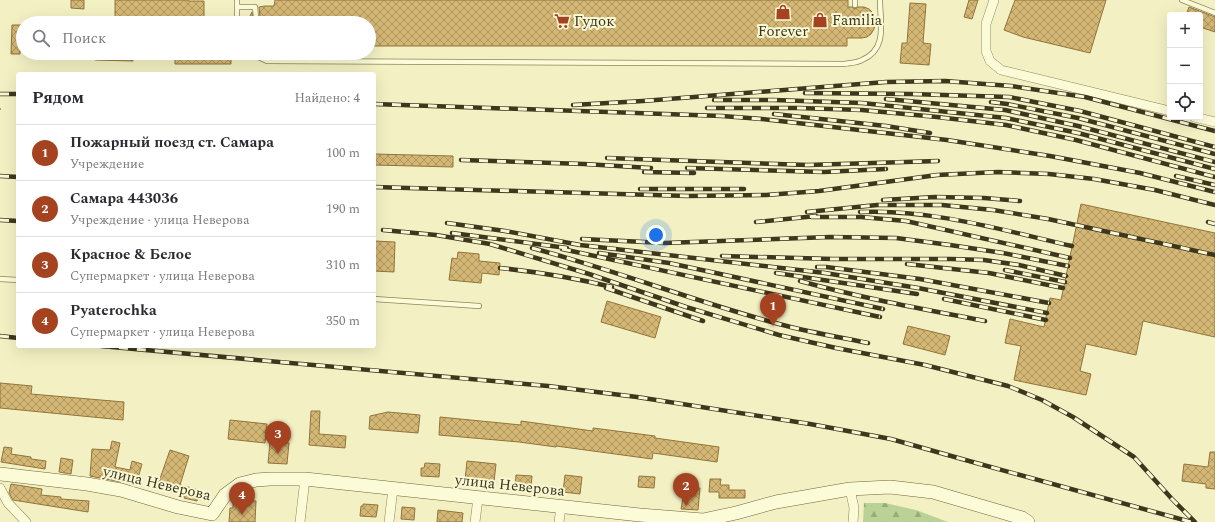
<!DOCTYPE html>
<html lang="ru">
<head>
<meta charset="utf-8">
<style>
	:root { --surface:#fff; --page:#f2f2f3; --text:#2b2b33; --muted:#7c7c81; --line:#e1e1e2; --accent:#a54321 }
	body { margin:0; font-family:Spectral,serif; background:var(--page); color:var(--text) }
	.controls { position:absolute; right:12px; top:12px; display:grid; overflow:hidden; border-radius:4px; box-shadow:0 4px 16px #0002 }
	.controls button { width:36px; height:36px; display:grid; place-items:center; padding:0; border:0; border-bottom:1px solid var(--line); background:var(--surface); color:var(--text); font:20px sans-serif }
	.you { position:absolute; left:656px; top:235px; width:14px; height:14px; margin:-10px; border:3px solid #fff; border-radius:50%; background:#1a73e8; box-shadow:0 0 0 6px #1a73e833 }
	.badge { display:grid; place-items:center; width:26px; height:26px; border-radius:50%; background:var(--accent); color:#fff; font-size:13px; font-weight:700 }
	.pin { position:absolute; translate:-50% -33px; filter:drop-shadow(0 1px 2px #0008) }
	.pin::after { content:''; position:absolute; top:21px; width:14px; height:12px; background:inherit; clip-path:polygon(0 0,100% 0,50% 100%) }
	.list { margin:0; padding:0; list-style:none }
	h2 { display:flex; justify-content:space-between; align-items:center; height:52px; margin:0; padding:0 16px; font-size:17px }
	h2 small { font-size:13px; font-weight:400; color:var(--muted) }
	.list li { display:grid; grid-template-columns:26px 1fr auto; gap:12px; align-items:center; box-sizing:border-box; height:56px; padding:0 16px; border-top:1px solid var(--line) }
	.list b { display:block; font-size:15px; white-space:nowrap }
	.list p { margin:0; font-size:13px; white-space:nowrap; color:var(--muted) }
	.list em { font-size:13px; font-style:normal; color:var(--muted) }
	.icon { flex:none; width:22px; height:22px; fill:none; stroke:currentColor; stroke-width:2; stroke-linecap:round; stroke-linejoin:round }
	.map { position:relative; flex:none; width:1215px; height:522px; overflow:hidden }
	.search { position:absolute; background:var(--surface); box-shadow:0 4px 16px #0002; left:16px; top:16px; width:360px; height:44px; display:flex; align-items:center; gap:10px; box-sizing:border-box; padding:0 14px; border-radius:22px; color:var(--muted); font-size:15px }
	.panel { position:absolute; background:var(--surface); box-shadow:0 4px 16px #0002; left:16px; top:72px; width:360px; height:276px; border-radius:4px }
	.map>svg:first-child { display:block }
</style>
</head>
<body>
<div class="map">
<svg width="1215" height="522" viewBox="0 0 1215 522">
	<defs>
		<pattern id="forest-firs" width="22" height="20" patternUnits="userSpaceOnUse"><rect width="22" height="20" fill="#bbd296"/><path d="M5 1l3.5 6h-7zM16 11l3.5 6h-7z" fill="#99ab7a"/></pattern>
		<pattern id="building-cross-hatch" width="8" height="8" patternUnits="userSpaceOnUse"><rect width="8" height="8" fill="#d5b775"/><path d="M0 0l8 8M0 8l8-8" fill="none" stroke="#ae965f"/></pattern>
	</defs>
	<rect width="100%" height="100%" fill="#f3f1c3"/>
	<!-- forest -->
	<path fill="url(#forest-firs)" d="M864,503H885L916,510L948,522H863Z"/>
	<!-- building -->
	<path fill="url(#building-cross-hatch)" stroke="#91743b" d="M71,0H84V9L71,8Z
		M115,0H188V1H204V20L115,21Z
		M275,0H848V7H852L855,9L858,7H864L869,9L873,13L875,18V24L874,29L871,34L867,37L862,38H847V46H369V23H249V18L252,12L253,19L258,20L260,17L259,7L265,6H274Z
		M969,0H978L972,19L964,17Z
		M1015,0H1106L1090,53L1023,37L1004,30Z
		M910,3L926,4L923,43L931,44L929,65L900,63L902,43H907Z
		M1189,7L1215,17V32L1200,27V15H1186Z
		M12,25H21L20,54H11Z
		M95,53H133V61L95,60Z
		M175,53H231V64H175Z
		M374,154L453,156V167L374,165Z
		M1081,204L1215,233V337L1143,321L1136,355L1086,344L1080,371L1091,374L1086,395L1014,380L1021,346L1005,343L1010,319L1044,327L1050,298L1061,300Z
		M374,241L395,242L394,272L374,271Z
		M458,252L479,254V261L500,263L499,275L482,273L481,283L449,280L452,258L457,259Z
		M607,301L661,317L655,338L601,322Z
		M908,326L950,336L945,355L903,344Z
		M0,383L32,386L31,394L124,402L123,420L0,408Z
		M311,411H320L319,434L346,436L345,448L309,445Z
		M388,412L420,415L418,433L369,429L370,416Z
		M440,417L521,425V421L593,431V428L655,436V438L719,447L717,462L653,453L652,459L556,446V447L519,442L439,435Z
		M230,420L267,424L265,443L228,439Z
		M112,441L120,443L115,467L130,470L132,461L142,464L138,478L135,477L133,484L121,481V482L90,476L92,449L110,450Z
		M270,442L289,443L287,464L268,463Z
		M4,447L12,448L11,454L31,457V459L46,461L45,469L1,462Z
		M170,450L189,456L180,485L200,490L197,501L184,498V496L157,487Z
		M1210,452H1215V489L1206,488V484L1182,481L1184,464L1208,467Z
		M61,458L73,460L71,474L59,472Z
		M467,461L496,464L494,482L465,480Z
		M425,463L440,464L439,477L421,476V468H424Z
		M516,475L532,476L531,487H523V488H515Z
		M565,475L582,477L580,494L563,492Z
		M639,476L655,477L654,488L638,487Z
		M710,479H721L720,485H729V490H745V498H719V492H709Z
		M11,484L42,489L41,495L61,497V499L89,501L88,512L13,500L9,493Z
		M685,487L700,488L698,510L681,509Z
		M246,500L256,501L255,522H229L230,508H233V502L246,503Z
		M363,504L378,505L376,517L360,516L361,506H363Z
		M402,507L415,508L414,520L401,519Z
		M438,510L463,513L462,522H437Z"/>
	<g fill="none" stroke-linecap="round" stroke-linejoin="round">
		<defs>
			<path id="lane" d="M855,0V5
				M1182,0L1215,13
				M237,7H255L256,17
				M237,23V0
				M250,53L267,61L844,64C849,63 857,63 862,60C888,49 880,23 880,0
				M0,279L18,280
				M374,299L479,306"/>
			<path id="street" d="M994,0L986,24V51L990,61L1001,70L1170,111
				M1194,117L1215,122
				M0,488L8,503L26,522
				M850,489L854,508L853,522
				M300,522L305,479
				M389,522L393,489
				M475,522L478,498
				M559,522L561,507"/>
			<path id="secondary" d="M0,474L87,484L121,490L178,507L212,514L225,495L240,484L256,480L270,479H305L640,515L703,520L736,513L776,502L850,489L890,487L933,492L1022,518L1028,522"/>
		</defs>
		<!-- lane casing -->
		<use href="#lane" stroke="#8f8458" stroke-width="6"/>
		<!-- street casing -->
		<use href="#street" stroke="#8f8458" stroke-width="10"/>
		<!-- secondary casing -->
		<use href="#secondary" stroke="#71653b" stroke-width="14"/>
		<!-- path -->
		<path stroke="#8f8458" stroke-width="1.5" stroke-dasharray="3 2" stroke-linecap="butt" d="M0,109H1"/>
		<!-- lane -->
		<use href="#lane" stroke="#fcfbd8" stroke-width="4.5"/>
		<!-- street -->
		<use href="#street" stroke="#fcfbd8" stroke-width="9"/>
		<!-- secondary -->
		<use href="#secondary" stroke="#fcfbd8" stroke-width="13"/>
		<defs>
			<path id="rail" d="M805,93L911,94L1009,97L1080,111L1215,147
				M0,94H18
				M886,99L1005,110L1078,126L1215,162
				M714,100H774L862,103L1006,118L1078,133L1215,169
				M991,102L1007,104L1078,118L1215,154
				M374,104L722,116L762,119L947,140L1050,156L1140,173L1215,192
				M573,105L643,101L886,82L945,81L1011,86L1085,97L1215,131
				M707,108H798L862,110L937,117L1006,125L1076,140L1215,177
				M774,114L886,126L930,133
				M607,158L808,165L938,161
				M461,160L584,164L651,168
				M687,168L824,172L886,169
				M644,172L694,173
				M0,176L18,177
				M1176,176L1215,185
				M374,187L688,196L766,195L819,191L937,175L998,172L1049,174L1094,179L1155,190L1215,205
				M640,189H744
				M883,200L935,197L984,198L1020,201
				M807,212L877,205H942L993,210L1048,219L1215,255
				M860,212C932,209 1002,230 1072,246
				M811,217H861L906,221L1070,258
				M0,220L18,221
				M756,222L816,216
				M1208,222L1215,224
				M447,223L505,231L580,245L825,273L918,288L1047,313
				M383,230L436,235L490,244L589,274L686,307L779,335L836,348L925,365L1008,386L1042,400L1073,417L1134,457L1172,499L1195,522
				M452,233L567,248
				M582,239L665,243L830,237L896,238L950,245L1003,253L1068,266
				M532,248C615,270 696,302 779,324C808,332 838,337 868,343
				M562,249L880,317
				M599,253L669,263L883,309
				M722,256L833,259H951L984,260L1019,265L1066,276
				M907,264L989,273L1063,288
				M817,267H826L920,279L1049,303
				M500,268C538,272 575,278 612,287
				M1005,270L1065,282
				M776,273L917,294
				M800,281C861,298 923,309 985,321
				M606,288L703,321
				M944,299L1046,320
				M0,336L18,338
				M101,346L548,386L637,397L810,424L891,439L969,461L1191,522"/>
		</defs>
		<!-- rail casing -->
		<use href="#rail" stroke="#3e361d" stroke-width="4.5"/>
		<!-- rail -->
		<use href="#rail" stroke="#f9f8d4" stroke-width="3" stroke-dasharray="9" stroke-linecap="butt"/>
	</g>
	<!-- icons -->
	<defs>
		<symbol id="shop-bare" viewBox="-9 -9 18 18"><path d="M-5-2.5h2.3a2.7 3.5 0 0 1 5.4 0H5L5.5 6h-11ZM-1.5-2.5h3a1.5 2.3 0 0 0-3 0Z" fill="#a54321" stroke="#f9f8d4" stroke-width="2.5" paint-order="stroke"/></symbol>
		<symbol id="supermarket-bare" viewBox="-9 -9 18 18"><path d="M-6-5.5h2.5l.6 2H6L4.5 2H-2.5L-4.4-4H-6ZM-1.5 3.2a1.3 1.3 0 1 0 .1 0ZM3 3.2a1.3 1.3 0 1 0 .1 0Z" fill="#a54321" stroke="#f9f8d4" stroke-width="2.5" paint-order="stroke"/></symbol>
	</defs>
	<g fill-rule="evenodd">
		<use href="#shop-bare" x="772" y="1" width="22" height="22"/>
		<use href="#shop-bare" x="809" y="9" width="22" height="22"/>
		<use href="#supermarket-bare" x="551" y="10" width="22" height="22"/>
	</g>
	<g text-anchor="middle" stroke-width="4" stroke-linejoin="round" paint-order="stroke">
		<!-- poi labels -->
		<g font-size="15" fill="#3e361d" stroke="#f9f8d4" text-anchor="start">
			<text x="832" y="25">Familia</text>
			<text x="574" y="26">Гудок</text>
			<text x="783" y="36" text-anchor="middle">Forever</text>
		</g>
		<!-- street labels -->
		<g font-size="15" fill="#3e361d" stroke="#f9f8d4">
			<text transform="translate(157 483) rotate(13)" y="5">улица Неверова</text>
			<text transform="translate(510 485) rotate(6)" y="5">улица Неверова</text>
		</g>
	</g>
</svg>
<div class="controls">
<button>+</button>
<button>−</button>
<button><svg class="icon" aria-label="locate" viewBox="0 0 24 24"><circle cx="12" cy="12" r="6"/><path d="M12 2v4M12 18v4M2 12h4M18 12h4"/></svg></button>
</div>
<div class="you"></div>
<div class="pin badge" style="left:773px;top:326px">1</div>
<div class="pin badge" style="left:686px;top:506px">2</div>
<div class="pin badge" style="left:278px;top:454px">3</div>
<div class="pin badge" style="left:242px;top:515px">4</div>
<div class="search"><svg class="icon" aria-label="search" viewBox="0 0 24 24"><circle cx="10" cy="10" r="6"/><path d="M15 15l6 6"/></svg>Поиск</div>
<section class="panel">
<h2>Рядом<small>Найдено: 4</small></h2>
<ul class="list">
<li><span class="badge">1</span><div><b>Пожарный поезд ст. Самара</b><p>Учреждение</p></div><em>100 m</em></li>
<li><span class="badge">2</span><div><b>Самара 443036</b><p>Учреждение · улица Неверова</p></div><em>190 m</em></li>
<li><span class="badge">3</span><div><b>Красное &amp; Белое</b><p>Супермаркет · улица Неверова</p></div><em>310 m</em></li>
<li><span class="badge">4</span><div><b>Pyaterochka</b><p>Супермаркет · улица Неверова</p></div><em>350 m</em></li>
</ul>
</section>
</div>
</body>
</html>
